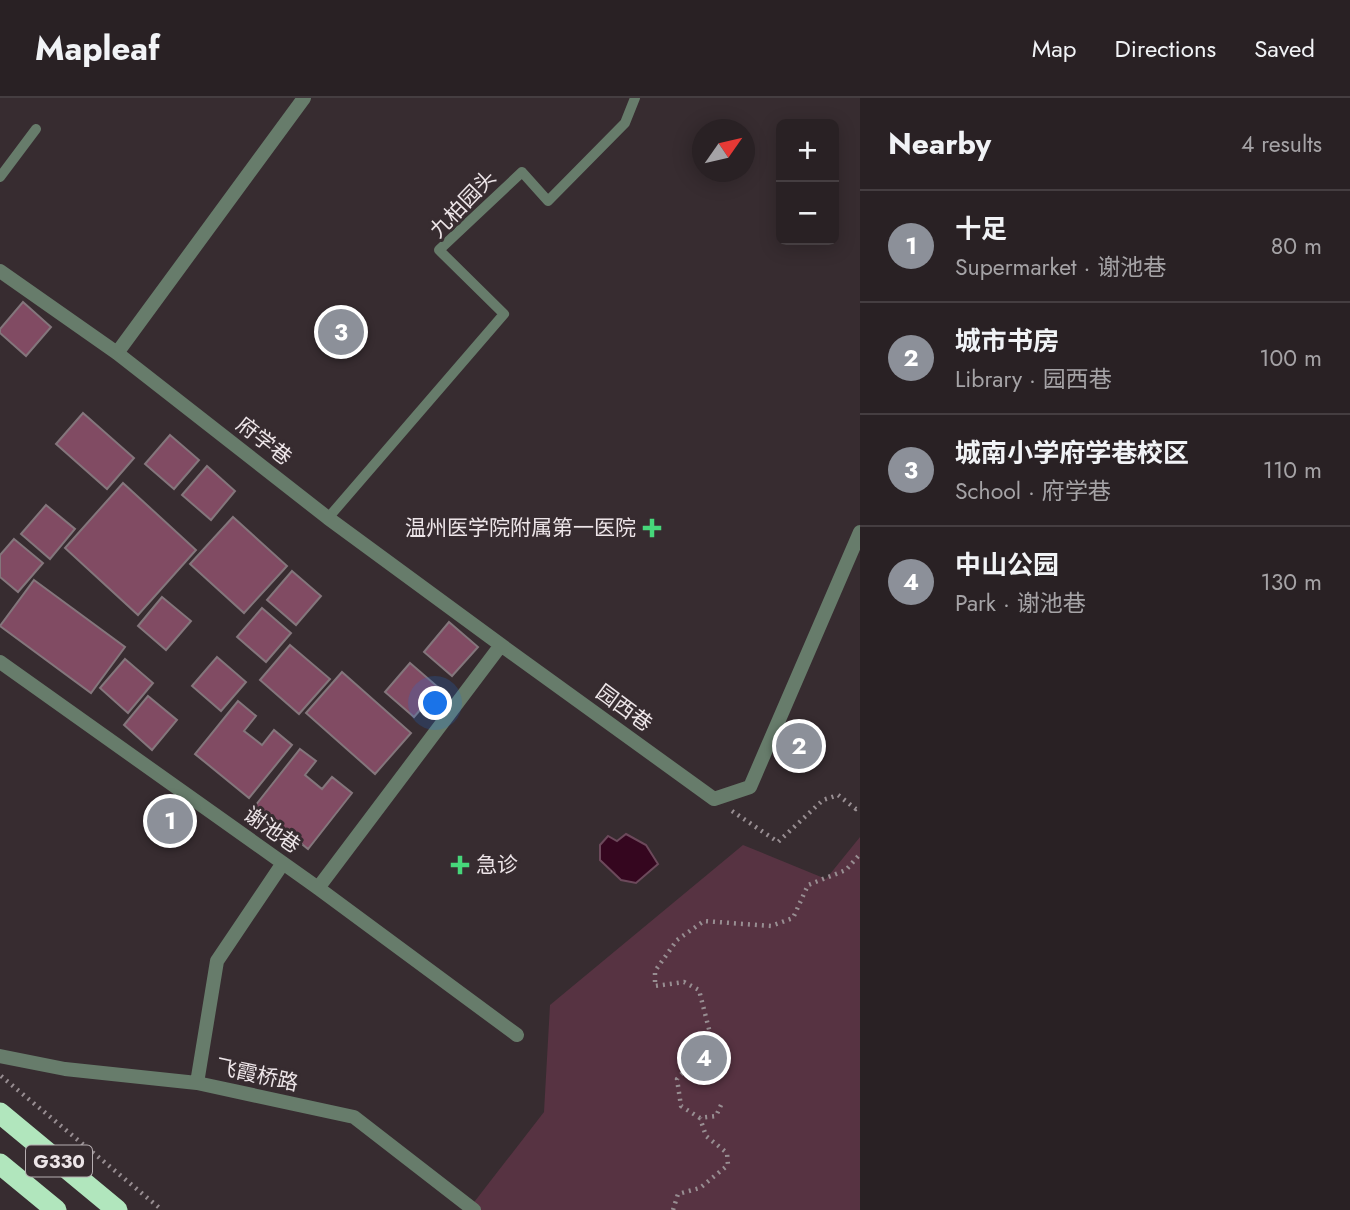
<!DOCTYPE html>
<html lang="en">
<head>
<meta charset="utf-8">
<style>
	:root { --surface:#292124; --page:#352e31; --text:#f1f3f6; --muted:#a5a3a6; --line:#453e41; --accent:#8c9099 }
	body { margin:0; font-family:Jost,"Noto Sans SC",sans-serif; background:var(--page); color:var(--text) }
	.controls { position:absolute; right:21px; top:21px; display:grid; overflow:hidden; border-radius:10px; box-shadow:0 4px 18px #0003 }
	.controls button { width:63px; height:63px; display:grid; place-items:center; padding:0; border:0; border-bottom:2px solid var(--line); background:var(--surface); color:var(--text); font:35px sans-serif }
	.compass { position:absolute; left:692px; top:21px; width:63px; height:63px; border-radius:50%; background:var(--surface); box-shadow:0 4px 18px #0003; rotate:56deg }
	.you { position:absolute; left:436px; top:606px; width:24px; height:24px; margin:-18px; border:5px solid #fff; border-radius:50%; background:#1a73e8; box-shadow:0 0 0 10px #1a73e833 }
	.badge { display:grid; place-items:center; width:46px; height:46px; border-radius:50%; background:var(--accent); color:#fff; font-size:23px; font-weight:700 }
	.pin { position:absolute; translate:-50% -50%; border:4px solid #fff; box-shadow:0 2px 7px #0006 }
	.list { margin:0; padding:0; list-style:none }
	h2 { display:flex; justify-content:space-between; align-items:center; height:91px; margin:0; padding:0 28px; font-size:30px }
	h2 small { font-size:23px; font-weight:400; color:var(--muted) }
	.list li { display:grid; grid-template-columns:46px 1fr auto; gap:21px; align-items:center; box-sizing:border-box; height:112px; padding:0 28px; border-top:2px solid var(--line) }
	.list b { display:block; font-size:26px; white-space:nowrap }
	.list p { margin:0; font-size:23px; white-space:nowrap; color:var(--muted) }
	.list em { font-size:23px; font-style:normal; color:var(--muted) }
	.map { position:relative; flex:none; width:860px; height:1112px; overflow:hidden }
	header { display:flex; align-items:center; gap:42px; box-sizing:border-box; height:98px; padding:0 35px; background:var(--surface); border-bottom:2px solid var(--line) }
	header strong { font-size:33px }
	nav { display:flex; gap:38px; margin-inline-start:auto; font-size:24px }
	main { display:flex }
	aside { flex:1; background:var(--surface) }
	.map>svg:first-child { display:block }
</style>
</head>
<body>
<header>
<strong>Mapleaf</strong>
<nav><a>Map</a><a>Directions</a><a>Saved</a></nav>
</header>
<main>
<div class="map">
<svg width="860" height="1112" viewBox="0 0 860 1112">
	<rect width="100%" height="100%" fill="#372c30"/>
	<!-- green -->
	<path fill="#573342" d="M860,739V1112H468L544,1014L550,907L743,747L826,781Z"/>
	<!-- water -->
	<path fill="#35061f" stroke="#6c495b" stroke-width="2" d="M626,736L646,747L658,766L636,785L621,782L600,762V747L608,738L617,743Z"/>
	<!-- building -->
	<path fill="#814b63" stroke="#84767c" stroke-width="2" d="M23,204L51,229L26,258L0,235V231Z
		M83,315L134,360L107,391L56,346Z
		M170,337L199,362L174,391L145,366Z
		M207,368L235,393L211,422L182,397Z
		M123,385L196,452L138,517L65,450Z
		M46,407L75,431L50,461L21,436Z
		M233,419L287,468L244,515L190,466Z
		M14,441L43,465L18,494L0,479V457Z
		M292,473L321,498L296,527L267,502Z
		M34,482L125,549L91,595L0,528Z
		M162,499L191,523L166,552L138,528Z
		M262,510L291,535L266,564L237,539Z
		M449,524L478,549L452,578L424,554Z
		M290,547L330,581L299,616L260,582Z
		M217,559L246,584L221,613L192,588Z
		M125,561L153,585L128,615L100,590Z
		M410,565L439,590L414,619L385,594Z
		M342,574L411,635L375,676L306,615Z
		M148,598L177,622L152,652L124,627Z
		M238,603L256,618L244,633L262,647L274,632L292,647L249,700L195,656Z
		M300,651L316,663L305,677L322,691L332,679L352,695L308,751L255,708Z"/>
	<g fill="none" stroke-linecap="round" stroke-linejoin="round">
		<!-- path -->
		<path stroke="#988e92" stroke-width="4.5" stroke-dasharray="2 5" stroke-linecap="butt" d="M732,713L778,744L823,702L838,697L856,711L860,709
			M1,978L162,1112
			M721,1007L716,1018L700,1020L681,1008L677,981L699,957L711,939L699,892L684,884L655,888V873L677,842L704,823L771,828L793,820L808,787L846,772L860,756
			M673,1112L678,1096L700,1090L728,1067L727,1055L706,1038L700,1020"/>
		<!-- lane -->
		<path stroke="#677c6b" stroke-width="10" d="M0,79L36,31
			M328,420L504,216L439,152L522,74L548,103L625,25L635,0"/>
		<!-- street -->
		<path stroke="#677c6b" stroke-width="14" d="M0,173L117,255L328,420L501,547
			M117,255L304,0
			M0,564L318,790L517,937
			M318,790L501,547L714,701L750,689L860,434
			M0,958L65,971L197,985L354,1019L474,1112
			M197,985L217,863L283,765"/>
		<!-- highway -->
		<path stroke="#b1e6bd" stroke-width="21" d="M0,1015L117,1112
			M0,1066L56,1112"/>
	</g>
	<!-- markers -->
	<g fill="#46d77a" stroke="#372c30" stroke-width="2.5">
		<path d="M648.5 419.5h7v7h7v7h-7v7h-7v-7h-7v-7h7z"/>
		<path d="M456.5 756.5h7v7h7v7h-7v7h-7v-7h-7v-7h7z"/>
	</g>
	<g text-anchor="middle" stroke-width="6" stroke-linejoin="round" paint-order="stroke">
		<!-- shield labels -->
		<rect fill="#372c30" stroke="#b6aeb1" stroke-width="2" x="26" y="1047.5" width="66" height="31" rx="5"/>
		<g font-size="19" font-weight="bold" fill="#ede5e8">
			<text x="59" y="1070">G330</text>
		</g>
		<!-- street labels -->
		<g font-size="21" fill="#ede5e8" stroke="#372c30">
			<text transform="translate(463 106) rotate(-46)" y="7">九柏园头</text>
			<text transform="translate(264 343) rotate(38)" y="7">府学巷</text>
			<text transform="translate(624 610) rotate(36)" y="7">园西巷</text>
			<text transform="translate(272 732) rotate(35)" y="7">谢池巷</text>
			<text transform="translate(257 977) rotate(12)" y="7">飞霞桥路</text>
		</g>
		<!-- poi labels -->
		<g font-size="21" fill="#ede5e8" stroke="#372c30" text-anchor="end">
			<text x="636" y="437">温州医学院附属第一医院</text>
			<text x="476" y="774" text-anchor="start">急诊</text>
		</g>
	</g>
</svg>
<div class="controls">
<button>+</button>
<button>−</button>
</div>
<svg class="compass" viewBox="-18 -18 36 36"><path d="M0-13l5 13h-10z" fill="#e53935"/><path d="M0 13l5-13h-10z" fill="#a5a3a6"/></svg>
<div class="you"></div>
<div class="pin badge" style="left:170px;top:723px">1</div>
<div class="pin badge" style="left:799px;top:648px">2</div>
<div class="pin badge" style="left:341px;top:234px">3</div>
<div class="pin badge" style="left:704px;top:960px">4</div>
</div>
<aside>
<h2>Nearby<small>4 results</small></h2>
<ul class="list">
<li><span class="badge">1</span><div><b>十足</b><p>Supermarket · 谢池巷</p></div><em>80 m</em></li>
<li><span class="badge">2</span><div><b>城市书房</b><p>Library · 园西巷</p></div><em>100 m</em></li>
<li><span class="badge">3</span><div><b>城南小学府学巷校区</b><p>School · 府学巷</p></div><em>110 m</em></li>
<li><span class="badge">4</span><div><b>中山公园</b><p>Park · 谢池巷</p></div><em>130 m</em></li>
</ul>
</aside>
</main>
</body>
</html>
